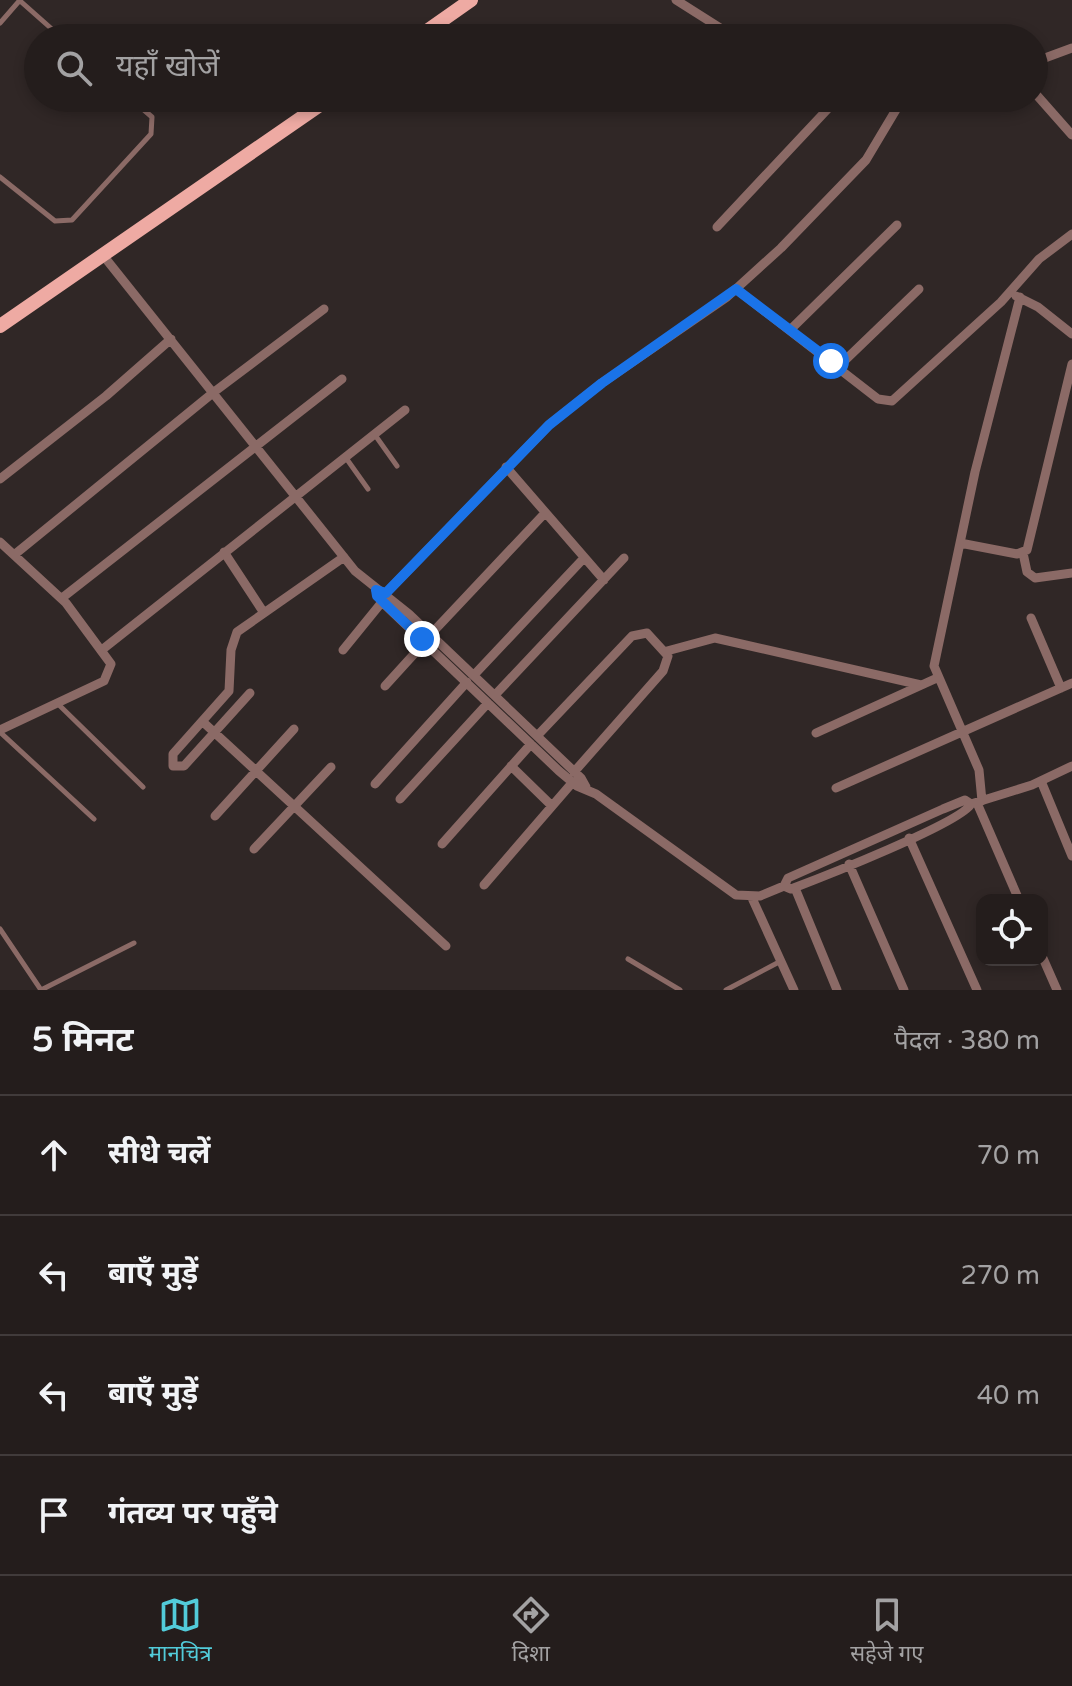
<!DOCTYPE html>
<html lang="hi">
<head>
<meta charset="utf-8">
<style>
	:root { --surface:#241d1c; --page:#2c2625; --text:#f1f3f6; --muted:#a3a2a3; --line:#413b3b; --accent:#52cbd9 }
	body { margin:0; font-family:"Varela Round","Noto Sans Devanagari",sans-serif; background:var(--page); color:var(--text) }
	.controls { position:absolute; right:24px; bottom:24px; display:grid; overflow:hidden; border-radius:16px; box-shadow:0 4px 12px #0003 }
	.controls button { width:72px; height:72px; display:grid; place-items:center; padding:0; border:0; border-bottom:2px solid var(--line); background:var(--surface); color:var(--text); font:40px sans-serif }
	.stop { position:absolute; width:24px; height:24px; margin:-18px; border:6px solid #1a73e8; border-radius:50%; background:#fff }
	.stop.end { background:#1a73e8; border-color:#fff; box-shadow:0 2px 8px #0008 }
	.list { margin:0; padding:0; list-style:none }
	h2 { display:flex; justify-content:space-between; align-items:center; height:104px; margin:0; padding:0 32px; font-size:34px }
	h2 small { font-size:26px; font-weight:400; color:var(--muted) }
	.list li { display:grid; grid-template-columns:52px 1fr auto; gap:24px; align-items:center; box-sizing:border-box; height:120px; padding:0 32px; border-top:2px solid var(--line) }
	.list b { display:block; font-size:30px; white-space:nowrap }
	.list em { font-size:26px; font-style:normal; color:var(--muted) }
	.icon { flex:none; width:44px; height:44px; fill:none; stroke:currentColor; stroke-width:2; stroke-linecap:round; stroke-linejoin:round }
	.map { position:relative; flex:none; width:1072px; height:990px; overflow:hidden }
	.search { position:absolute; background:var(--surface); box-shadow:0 4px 12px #0003; left:24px; right:24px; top:24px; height:88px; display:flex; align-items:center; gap:20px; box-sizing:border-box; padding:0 28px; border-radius:44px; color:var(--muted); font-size:30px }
	.sheet { height:584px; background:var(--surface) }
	nav { display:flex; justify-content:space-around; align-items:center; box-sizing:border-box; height:112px; border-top:2px solid var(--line); background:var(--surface); font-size:22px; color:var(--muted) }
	nav a { display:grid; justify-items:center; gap:4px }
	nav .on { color:var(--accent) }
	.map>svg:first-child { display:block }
</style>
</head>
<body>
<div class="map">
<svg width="1072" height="990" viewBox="0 0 1072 990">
	<rect width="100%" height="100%" fill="#302726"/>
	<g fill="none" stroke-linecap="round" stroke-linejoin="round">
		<!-- service -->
		<path stroke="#8b6a66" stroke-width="5" d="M19,0L62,38
			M0,23L20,0
			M0,177L55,221L72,220L151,134L152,117L130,98
			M375,435L397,466
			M346,458L368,489
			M57,703L143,787
			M0,732L94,819
			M0,929L41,990
			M628,959L680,990
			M41,990L134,943
			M726,990L781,961"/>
		<!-- minor -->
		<path stroke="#8b6a66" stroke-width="9" d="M676,0L736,38
			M1034,62L1072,48
			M1034,92L1072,135
			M717,227L838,98
			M102,254L355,571L409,614L581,778L586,787
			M736,289L878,399L892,401L1001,302L1039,259L1072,234
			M1016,296L1038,307L1072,334
			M790,330L897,225
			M838,367L919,289
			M506,467L604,580
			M0,479L106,396L171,339
			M0,542L66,603L111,664L104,681L0,730
			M960,543L1017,554L1027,550L1072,364
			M224,552L264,613
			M1023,553L1027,572L1035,578L1072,573
			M14,555L214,392L324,309
			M376,590L382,602L559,771L577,786L596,794L736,895L760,896L784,886L791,889C820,878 961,823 971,804
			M386,593L549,425L602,383L727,297L781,248L866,160L903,98
			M62,598L342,379
			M1031,618L1061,688
			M431,634L545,513
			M103,649L405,410
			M343,650L382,602
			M667,651L715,638L921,685
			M474,675L584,558
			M385,686L425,642
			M250,693L184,766H173V754L229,691L231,650L237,632L344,557
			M495,695L624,558
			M203,722L446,946
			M816,733L937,678
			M537,736L632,636L647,633L668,656L663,671L574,772
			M511,766L552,806
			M1041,781L1072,856
			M375,784L467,682
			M836,788L1072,683
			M400,799L488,703
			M982,801L979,770L934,666L975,472L1020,297
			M977,803L1019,900
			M215,816L294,729
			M909,838L977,990
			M442,844L531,744
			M254,849L331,767
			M849,864L904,990
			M484,885L572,783
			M784,886L788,878L943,809L965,800L971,804L1032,785L1072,766
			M795,888L837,990
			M752,898L794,990
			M1042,956L1057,990"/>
		<!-- primary -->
		<path stroke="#eeaaa3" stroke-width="14" d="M417,38L471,0
			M0,326L330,98"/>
	</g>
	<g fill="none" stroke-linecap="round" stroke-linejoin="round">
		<!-- route -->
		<path stroke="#1a73e8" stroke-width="10" d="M422,639L377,596L376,590L386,593L549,425L602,383L736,289L831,361"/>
	</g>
</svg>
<div class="controls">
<button><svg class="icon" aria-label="locate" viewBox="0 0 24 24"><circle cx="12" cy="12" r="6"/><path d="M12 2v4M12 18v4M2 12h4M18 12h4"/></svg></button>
</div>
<div class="stop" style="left:831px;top:361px"></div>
<div class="stop end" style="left:422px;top:639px"></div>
<div class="search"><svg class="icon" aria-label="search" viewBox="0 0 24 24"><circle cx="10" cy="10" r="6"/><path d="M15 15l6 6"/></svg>यहाँ खोजें</div>
</div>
<section class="sheet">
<h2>5 मिनट<small>पैदल · 380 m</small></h2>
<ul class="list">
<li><svg class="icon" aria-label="ahead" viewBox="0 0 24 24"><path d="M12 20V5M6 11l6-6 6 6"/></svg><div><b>सीधे चलें</b></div><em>70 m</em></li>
<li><svg class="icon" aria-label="left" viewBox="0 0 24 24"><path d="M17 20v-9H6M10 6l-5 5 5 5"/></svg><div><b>बाएँ मुड़ें</b></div><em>270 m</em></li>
<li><svg class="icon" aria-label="left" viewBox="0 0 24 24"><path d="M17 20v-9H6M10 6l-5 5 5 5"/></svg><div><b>बाएँ मुड़ें</b></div><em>40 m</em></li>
<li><svg class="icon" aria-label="arrive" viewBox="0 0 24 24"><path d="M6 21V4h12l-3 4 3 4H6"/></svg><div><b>गंतव्य पर पहुँचे</b></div></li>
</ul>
</section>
<nav>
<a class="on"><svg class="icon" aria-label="map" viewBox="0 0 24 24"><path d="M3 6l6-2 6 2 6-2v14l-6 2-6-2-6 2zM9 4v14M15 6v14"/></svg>मानचित्र</a>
<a><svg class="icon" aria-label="directions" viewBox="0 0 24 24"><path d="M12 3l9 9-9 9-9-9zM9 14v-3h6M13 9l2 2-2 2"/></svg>दिशा</a>
<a><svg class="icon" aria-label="saved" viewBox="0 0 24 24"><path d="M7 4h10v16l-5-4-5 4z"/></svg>सहेजे गए</a>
</nav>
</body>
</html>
